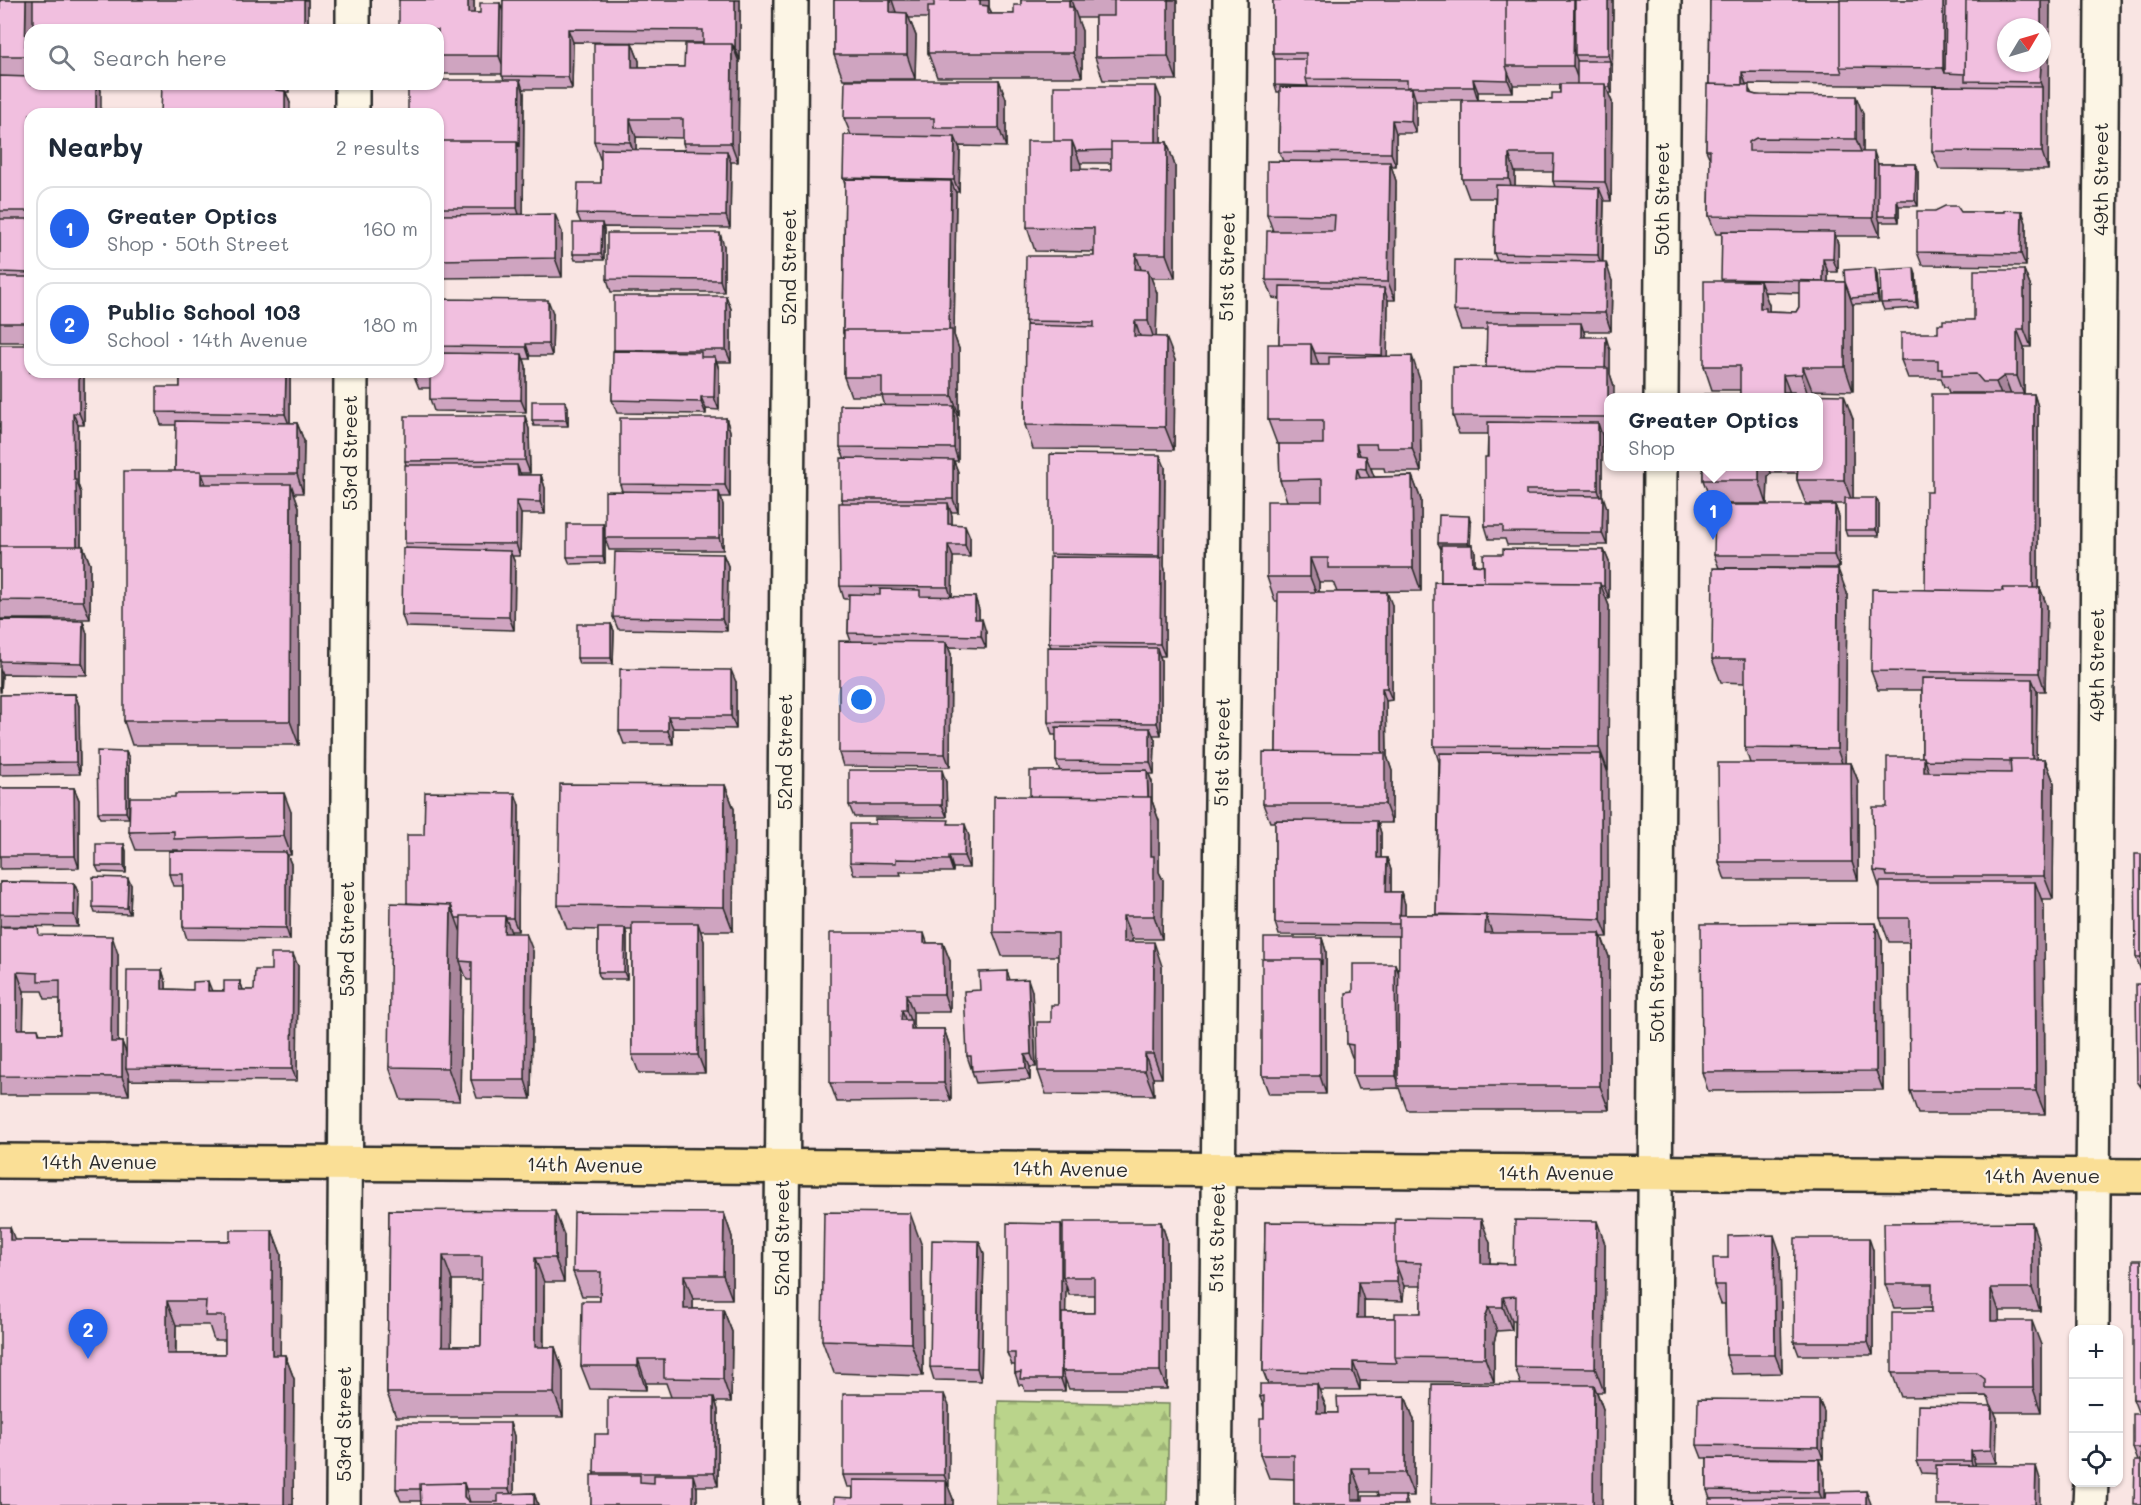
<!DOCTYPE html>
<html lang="en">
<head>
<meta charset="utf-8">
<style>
	:root { --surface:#fff; --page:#f2f2f3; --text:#1f2937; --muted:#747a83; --line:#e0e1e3; --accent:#2563eb }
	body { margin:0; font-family:Mali,sans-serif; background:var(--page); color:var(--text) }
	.controls { position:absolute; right:18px; bottom:18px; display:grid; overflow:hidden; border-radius:12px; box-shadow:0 2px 4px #0004 }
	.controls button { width:54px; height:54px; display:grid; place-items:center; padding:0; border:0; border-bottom:2px solid var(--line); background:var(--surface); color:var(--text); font:30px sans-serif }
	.compass { position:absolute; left:1997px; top:18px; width:54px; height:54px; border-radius:50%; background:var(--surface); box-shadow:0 2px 4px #0004; rotate:52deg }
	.you { position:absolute; left:862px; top:700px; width:21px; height:21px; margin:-15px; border:4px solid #fff; border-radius:50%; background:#1a73e8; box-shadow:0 0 0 9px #1a73e833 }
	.badge { display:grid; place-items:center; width:39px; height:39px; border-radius:50%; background:var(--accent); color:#fff; font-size:20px; font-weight:700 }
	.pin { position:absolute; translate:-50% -50px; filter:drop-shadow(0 2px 3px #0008) }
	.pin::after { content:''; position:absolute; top:32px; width:21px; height:18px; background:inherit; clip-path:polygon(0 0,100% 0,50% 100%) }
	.popup { position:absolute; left:1604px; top:393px; width:219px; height:78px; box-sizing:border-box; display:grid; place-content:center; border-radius:12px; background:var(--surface); filter:drop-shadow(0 2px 4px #0005); font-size:20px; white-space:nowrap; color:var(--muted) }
	.popup b { font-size:22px; color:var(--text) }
	.popup::after { content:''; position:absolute; left:50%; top:100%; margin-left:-12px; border:12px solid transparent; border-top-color:var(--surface) }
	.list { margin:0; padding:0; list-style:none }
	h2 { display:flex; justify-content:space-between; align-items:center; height:78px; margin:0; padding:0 24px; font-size:26px }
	h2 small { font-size:20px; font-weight:400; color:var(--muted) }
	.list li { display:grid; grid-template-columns:39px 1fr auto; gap:18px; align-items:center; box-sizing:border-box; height:84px; margin:0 12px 12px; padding:0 12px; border:2px solid var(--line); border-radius:18px }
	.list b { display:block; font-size:22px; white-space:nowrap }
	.list p { margin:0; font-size:20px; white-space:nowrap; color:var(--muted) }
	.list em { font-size:20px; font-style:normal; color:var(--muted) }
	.icon { flex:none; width:33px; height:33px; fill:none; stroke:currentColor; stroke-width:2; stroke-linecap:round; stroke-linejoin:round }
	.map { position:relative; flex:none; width:2141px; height:1505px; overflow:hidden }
	.search { position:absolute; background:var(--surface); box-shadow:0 2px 4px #0004; left:24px; top:24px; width:420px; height:66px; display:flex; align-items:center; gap:15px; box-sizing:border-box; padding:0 21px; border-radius:18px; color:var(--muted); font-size:22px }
	.panel { position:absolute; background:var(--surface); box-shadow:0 2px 4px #0004; left:24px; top:108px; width:420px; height:270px; border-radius:18px }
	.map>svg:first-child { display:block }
</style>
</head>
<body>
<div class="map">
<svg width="2141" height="1505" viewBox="0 0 2141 1505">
	<defs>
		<pattern id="forest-firs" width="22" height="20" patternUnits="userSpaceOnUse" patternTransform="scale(1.5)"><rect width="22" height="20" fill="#bad48b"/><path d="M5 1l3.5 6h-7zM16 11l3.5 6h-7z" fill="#a0b678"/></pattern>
	</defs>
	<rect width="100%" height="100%" fill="#f9e5e3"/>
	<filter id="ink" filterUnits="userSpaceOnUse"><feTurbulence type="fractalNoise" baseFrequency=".0167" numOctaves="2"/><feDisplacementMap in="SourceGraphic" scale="12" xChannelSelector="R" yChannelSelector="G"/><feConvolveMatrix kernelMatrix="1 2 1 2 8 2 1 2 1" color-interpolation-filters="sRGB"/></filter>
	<g filter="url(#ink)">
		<!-- forest -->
		<path fill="url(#forest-firs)" stroke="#72805b" stroke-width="1.5" d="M998,1401L1169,1404L1167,1505H996Z"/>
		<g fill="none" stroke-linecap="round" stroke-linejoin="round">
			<defs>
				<path id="minor" d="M353,30V0
					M352,114V84
					M1661,398L1664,0
					M2092,1330L2102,0
					M343,1505L351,372
					M780,1505L791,0
					M1215,1505L1230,0
					M1653,1505L1660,466
					M2090,1505L2091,1482"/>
				<path id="major" d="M0,1161L2141,1176"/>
			</defs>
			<!-- minor casing -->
			<use href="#minor" stroke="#2b2b2b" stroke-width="38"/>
			<!-- major casing -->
			<use href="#major" stroke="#2b2b2b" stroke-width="38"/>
			<!-- minor -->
			<use href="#minor" stroke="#fcf5e5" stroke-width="33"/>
			<!-- major -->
			<use href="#major" stroke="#fadf96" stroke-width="33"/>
		</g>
		<!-- wall -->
		<path fill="#cfa4c0" stroke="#2b2b2b" stroke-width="1.5" fill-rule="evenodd" d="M0,0H308V30H30V84H99L101,91L30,114V342H0Z
			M399,0H474V13H480L500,3L503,11V0H740V60H738L739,62L738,162H731L730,228L603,227L604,230V260H575L573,254L581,223L577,214L601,183V159H600L594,141L632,43L639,61V67H684L703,44V43L573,42L572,89H523L524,93L523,214L562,232V277L438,278V114L504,80L502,74H438V30ZM636,137L683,138V143L685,150H636Z
			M834,0H989V7L991,14H1014L1021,5V0H1177V80H1103L1095,57V18H1077L1082,31V77H937L928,53V18H909L916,36L915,79H843L834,55Z
			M1273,0H1613L1612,93H1608L1612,102L1611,201H1604L1603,262L1612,281L1611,331H1584L1585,337L1610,350V374L1614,386L1608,398V435H1602V496L1607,508V545H1507L1505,539H1489L1485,526L1488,434H1459L1453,416L1486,367L1487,330H1461L1454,311L1497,261L1494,253L1495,198H1469L1462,179V100H1416V133H1396V166H1391L1396,181L1395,300H1388L1387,356L1420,380L1421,472H1385L1384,468H1371L1374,477L1412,476L1421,500V591L1337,592L1333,582H1319V592L1392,605V700L1386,701L1387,756L1392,771V823H1378L1381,833V858H1387L1391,870V892H1401L1405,904V915H1436L1439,762L1434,746L1441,582V549L1438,543L1471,522L1470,545H1472L1475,552V565L1484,566L1503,554L1604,550L1609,562V598H1606L1609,606L1608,771H1607L1608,937H1602L1609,957V1110H1407L1399,1088L1358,1089L1353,1076V1057H1352L1347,1044L1353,992L1395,964L1399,974V936L1279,935L1275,923V822H1270L1263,804L1276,752L1278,601H1275L1267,577L1287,501L1280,480L1279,444H1277L1268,420L1279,344L1280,299L1273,298L1266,280L1273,231L1267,214L1283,161L1279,152L1280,92H1277L1275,85V59L1273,53ZM1513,85H1560V93L1552,100H1478V92H1513ZM1515,172H1553V181L1555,187L1515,186Z
			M1710,0H2050L2048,170L1939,169L1932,151L1949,86L1746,84L1752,94L1863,114V152L1878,164H1916L1918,171V206H1899V222H1880V236H1835L1838,244V272H1828V282H1845L1877,274L1879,303L1853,304V391L1812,390V395L1853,419V498L1879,504V536H1847L1845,530V504H1806L1797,480V473H1771L1768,476L1767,504H1712L1703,480V466H1818L1740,394V390H1712L1704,366L1722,281V234H1716L1709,216L1710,159L1706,150L1709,84ZM1764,292L1799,293V307L1796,312L1769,311V305Z
			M999,80L1006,99V147L959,146L960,149L959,192H956L954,335L959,349V415H957L958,419V461H954L958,472V512H951L952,516V524L970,537V557H953L952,597H975L979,610V619L986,632V648L948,647L951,654L950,767L843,766L839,753L851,641L848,633L849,599H844L840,586L843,503L841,499L845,459L840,447L885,406L882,396H851L844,377V337L843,333L845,185L843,178L851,135L844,118Z
			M137,84H289V92H286L290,103L162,84Z
			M1161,99V142H1167L1175,166V278H1151L1157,293L1156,337L1175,360L1174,450L1033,449L1025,425L1027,325L1025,321L1094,256V252L1035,251L1027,227L1054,141ZM1080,163H1111V170H1081Z
			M2022,211L2026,223V266L1922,265L1917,252L1961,212H2004Z
			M724,246V292H611L607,279Z
			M2024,270L2031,288V347H2024V394H2034L2038,407V588H2040L2047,606L2045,691H2037L2036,759H2045L2054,783L2053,899H2041L2044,906L2045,1114H1918L1910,1091L1909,942H1889L1880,918V889L1874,871L1887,807L1922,757V690H1878L1871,671L1925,590L1932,492L1984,394L1983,393H1949L1947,387H1944L1941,378H1908L1901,360L1938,333L1943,324L1974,320Z
			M1916,275L1918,308L1884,310L1881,303Z
			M726,296L731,309V362H717L719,370V410L706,409V414L617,413L612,400L614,350Z
			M438,299L553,313L552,356H530V359H524L526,366V412L434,411L430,399V388H419L414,376L438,372Z
			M0,345L84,372V425H78V485L81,493V546H83L90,564V619H0Z
			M180,372H290V423H297L304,441L303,493H294L299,507V745H132L124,721L175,471L176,425H161L157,412L180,387Z
			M565,401L568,407V426H534L532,420Z
			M525,416L529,429L530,473H520L521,475H541L545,488V514H521L520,556H512L515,563L514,630L406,627L402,615L406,548L405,543L406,465L405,461Z
			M726,418L730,431V497H721L723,505V550H609L605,538V563L570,564L567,557L603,524L605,530L622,491L620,484Z
			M1165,467L1164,566L1165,570V656H1160L1161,660V735H1153L1155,740L1154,774H1149L1152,782V801L1159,821V872L1163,880L1162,939H1132V942L1162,966V1078H1153L1154,1095L1046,1094L1038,1071L1051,1022L1058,1005V956H1002L993,932L1030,796L1060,771L1056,761V735H1052L1048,722L1051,647L1049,643L1051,557L1050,554Z
			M1835,505L1839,517V568H1719L1714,555Z
			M723,554L728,566L727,631L618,629L613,617Z
			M1847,593L1845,763H1851L1858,781V880H1725L1719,862L1750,763L1745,748V683L1721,682L1712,659Z
			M0,620L83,621L87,634V675L2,674L1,692H0Z
			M611,624L614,631L613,664H579L577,658Z
			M736,682V729L673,728V744H624L619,731Z
			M75,694L79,706L80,774L0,775V695Z
			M126,752L129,758V818H100L98,812Z
			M946,782L947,817H854L849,805Z
			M725,785L734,809L733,931H700L704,941L705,1073H639L632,1055V930H625L627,935V979H600L598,972V930L567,929L558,905Z
			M0,788H74L79,800V868L0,869Z
			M519,805L518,931H510L511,933L533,951L531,1099L477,1098L471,1080L472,980H467L462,967L460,1101L401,1100L389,1067L424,835Z
			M291,812V855H287L291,864L290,940L187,939L183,927V886H173L169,874L178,851V850H136L129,832Z
			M875,824H950L969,836V868H953V872H900L901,875H854L850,862Z
			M124,844L126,851V873L99,872L96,866Z
			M2141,854V971L2136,957Z
			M0,882L74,883L79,895L78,927L0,926Z
			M131,885L130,914L95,913L93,907Z
			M0,927L118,954V1042H122L126,1053L162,970L166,983V989L224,991L240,981L243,990H254L271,970L298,966L297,1081L130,1080L129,1076V1095H0ZM24,991H42L45,999H60V1034H40L38,1029H23Z
			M1322,938L1326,951V1094H1269L1262,1076L1264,959Z
			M1882,941L1883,1090L1708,1091L1702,1072Z
			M927,943H943L950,961V1012H913V1025L914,1029H944L950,1047L951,1101L837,1102L830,1083Z
			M1007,971L1010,980L1032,991L1036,1067H1030V1080L976,1083L967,1056L980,990Z
			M389,1210L564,1235V1282H544V1347H555L563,1371V1417H396L387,1393ZM452,1280H482L481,1346H451Z
			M724,1213L732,1237V1299H693V1309H723L732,1332L731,1402H716L718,1410V1486H697V1505H591L594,1473L608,1434L671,1397L666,1383H646V1390L590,1389L581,1366L600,1301V1296H582L573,1272Z
			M1161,1222L1167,1240V1389H1069L1065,1379V1391H1025L1023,1385H1019L1015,1373V1365H1012L1007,1353L1061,1224L1063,1228ZM1066,1285L1069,1295H1094V1313H1065Z
			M1265,1222L1490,1243V1263L1514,1264L1605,1244L1604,1392H1597L1603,1409L1521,1385L1515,1367V1320H1512V1330L1497,1331L1494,1342V1382L1360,1381V1390H1319L1326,1407V1413H1338L1405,1396L1414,1420V1496H1405L1408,1505H1294V1479L1269,1478L1260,1455L1264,1419V1408L1260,1397L1268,1384L1263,1371ZM1404,1286H1421V1313L1395,1318H1364V1300L1403,1301ZM1361,1492H1377L1378,1496L1361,1500Z
			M272,1230L281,1254L280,1355H285L294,1379L293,1505H0L14,1240L230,1241ZM176,1325H209L214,1340H225V1354H176Z
			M922,1246L923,1376L834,1373L822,1340Z
			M2040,1246V1311H1999V1321L2041,1345V1412H1994L1997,1418L1996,1463H1975V1466L2040,1479L1922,1473L1917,1461L1991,1406L1989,1399L1986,1396L1901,1397L1892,1373L1932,1312V1307L1894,1308L1885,1284Z
			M1873,1250V1355H1799L1794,1342Z
			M984,1253L981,1381L934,1380L930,1367Z
			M1780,1253L1782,1373L1732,1374L1726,1355L1725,1304H1721L1714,1285L1728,1258Z
			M2141,1260V1412H2138L2133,1399Z
			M1819,1400L1824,1412L1823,1459L1766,1458L1824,1472V1498L1871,1504L1710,1499L1707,1490V1458H1702L1697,1445Z
			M949,1406L948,1487L953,1499V1505H834L853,1498V1487H847L843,1475Z
			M2141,1414V1505L2138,1461L2133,1448Z
			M510,1423L514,1436V1494L534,1493L538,1505H421V1501H401L396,1489Z"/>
		<!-- shaded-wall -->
		<path fill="#a9869c" stroke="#2b2b2b" stroke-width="1.5" d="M26,0H38V30H30V70L25,56Z
			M304,0H308V30H304Z
			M468,0H474V31L468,13Z
			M735,0H740V60L735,48Z
			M890,0H892L898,18L890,12Z
			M980,0H989V7L997,29L980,5Z
			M1069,0H1071L1082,31V77L1073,53Z
			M1168,0H1177V80L1168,56Z
			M1574,0H1580L1575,55L1580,67V85L1573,66Z
			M1608,0H1613L1612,93L1610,87V61L1608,55Z
			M1943,0H1950L1945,73L1943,68Z
			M2041,0H2050L2048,170L2042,152V87L2040,82L2041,63H2042Z
			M500,3L506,21V74L499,56Z
			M907,13L916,36L915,79L907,55Z
			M568,29L573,42L572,89L568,77Z
			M632,43L639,61V85L632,67Z
			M732,44L739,62L738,162L731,143Z
			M1508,72L1513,84V92L1508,80Z
			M1742,72L1746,84V103L1742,90Z
			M1473,79L1478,92V100L1474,87Z
			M520,80L524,93L523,227L517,208V141Z
			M999,80L1006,99V147L999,128Z
			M96,84H99L101,91V114H96Z
			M1605,84L1612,102L1611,201L1605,182Z
			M1156,86L1161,99V163L1156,150Z
			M1412,88L1416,101V133L1411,121Z
			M285,91L290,103V114H285Z
			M1856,96L1863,114V157L1856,139Z
			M630,119L636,137V160L630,142Z
			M1392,120L1396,133V166L1391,153Z
			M955,137L960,149L959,192L954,180Z
			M1072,141L1081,165V193L1072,169Z
			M1167,142L1175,166V278L1166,254Z
			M727,151L731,163L730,228L726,216Z
			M1874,152L1880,170L1878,216L1880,222V236L1873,218Z
			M1509,154L1515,172V198L1509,179Z
			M1390,162L1396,181L1395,300L1388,282Z
			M1916,164L1918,171V206L1915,200Z
			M951,181L956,193L954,335L959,349V415L952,396L949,335Z
			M1599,188L1604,200L1602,268L1598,255Z
			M1897,200L1899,206V222L1897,216Z
			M2022,211L2026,223V266L2021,254Z
			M555,214L562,232V277L555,258Z
			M602,223L604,230V260L601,254Z
			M1834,232L1838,244V272L1833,259Z
			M720,233L724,246V292L720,280Z
			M1136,254L1144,278L1135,269Z
			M1823,259L1828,272V293L1823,281Z
			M1606,262L1612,281L1611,331L1605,313Z
			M1875,268L1877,274L1879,303L1877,296Z
			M1914,268L1916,275L1918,308L1916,302Z
			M1148,270L1157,293L1156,345L1148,321Z
			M2024,270L2031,288V347L2024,329Z
			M1760,281L1769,305V315L1760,308Z
			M1845,282L1853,306V391L1845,367Z
			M1384,288L1388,300L1387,367L1382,355Z
			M726,296L731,309V362L726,350Z
			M548,300L553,313L552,356L548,344Z
			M1135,321L1143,345L1134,336Z
			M1581,323L1585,335V349L1581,337Z
			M2017,329L2024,347V395L2017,376Z
			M1166,337L1175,360L1174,450L1165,427Z
			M1606,337L1610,350V374L1614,386V398H1608V417V381L1605,374Z
			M526,344L530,356V359L526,347Z
			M1311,344L1320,368L1311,365Z
			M522,354L526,366V412L521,400Z
			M1412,356L1420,380L1421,472L1412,448Z
			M715,357L719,370V410L714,397Z
			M1803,367L1812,390V396L1809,398L1801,374Z
			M79,372H84V425L79,413Z
			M286,372H290V427L285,414Z
			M1783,375L1792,398L1783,392Z
			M2004,376L2011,395L2003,400L1996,382Z
			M2034,394L2038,407V606L2033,593Z
			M1844,395L1853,419V504L1844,480Z
			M701,397L706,409V414L701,402Z
			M565,401L568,407V426L566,420Z
			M954,406L958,419V461L954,448Z
			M73,413L78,425V485L81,493V558L77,546L74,480Z
			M525,416L529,429L530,473L525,460Z
			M726,418L730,431V497L725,485Z
			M297,423L304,441L303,493L297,474Z
			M1598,423L1602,435V502L1598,490Z
			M1356,444L1365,469L1357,455Z
			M1160,455L1165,467L1164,566L1165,570V656L1160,644L1161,560L1159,556Z
			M1366,456L1375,479V492L1366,469Z
			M953,460L958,472V512L953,499Z
			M517,465L522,478L518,475Z
			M1759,466H1769L1771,473L1768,476L1767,504L1759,480Z
			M1357,468L1365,492L1356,478Z
			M201,471L210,495L201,484Z
			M541,475L545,488V514L540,502Z
			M1412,476L1421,500V591L1413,568Z
			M291,484L299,507V745L290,721Z
			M719,492L723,505V550L719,538Z
			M1603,496L1607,508V545L1602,533Z
			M1876,498L1879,504V536L1876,530Z
			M516,501L521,514L520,556L516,544Z
			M948,503L952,516V537L948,524Z
			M1835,505L1839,517V568L1834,555Z
			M1469,516L1471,522L1470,550L1468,543Z
			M603,524L605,531V563L603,557Z
			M965,525L970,537V557L965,545Z
			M948,545L953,557L952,599L948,587Z
			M1472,545L1475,552V572L1473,565Z
			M83,546L90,564V619L83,601Z
			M1604,550L1609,562V598L1604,586Z
			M510,551L515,563L514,630L509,617Z
			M723,554L728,566L727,631L722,619Z
			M1310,558L1319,582V600L1310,577Z
			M1838,569L1847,593L1845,772L1837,749Z
			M1600,583L1609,606L1608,771L1599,747Z
			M2040,588L2047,606L2045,691L2039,673Z
			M1387,592L1392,605V700L1387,688Z
			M975,597L979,610V631L975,619Z
			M982,619L986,632V648L981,636Z
			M83,621L87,634V675L82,663Z
			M611,624L614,631L613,664L611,658Z
			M946,642L951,654L950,767L945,754Z
			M1157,648L1161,660V735L1157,723Z
			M0,669L2,674L1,692L0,689Z
			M731,670L736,682V729L731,716Z
			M2032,679L2037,691L2036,773L2032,761Z
			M1382,688L1386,701L1387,756L1392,771V823L1385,804L1382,756Z
			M75,694L79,706L80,774L76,762Z
			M668,716L673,728V744L668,731Z
			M1150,728L1155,740L1154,774L1150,762Z
			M126,752L129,758V818L126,812Z
			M1601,754L1608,773V937L1601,919Z
			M1924,757L1932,780L1924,772Z
			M2045,759L2054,783L2053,899L2044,876Z
			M1851,763L1858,781V880L1852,862Z
			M942,770L946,782L947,817L942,805Z
			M1147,770L1152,782V801L1159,821V872L1163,880L1162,939L1154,916Z
			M725,785L734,809L733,931L724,907Z
			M74,788L79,800V868L75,856Z
			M284,793L291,812V855L284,836Z
			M515,793L519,805L518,931L513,918Z
			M1377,821L1381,833V870L1377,858Z
			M965,824L969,836V868L964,856Z
			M124,844L126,851V873L124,866Z
			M286,852L291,864L290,940L286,928Z
			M949,856L953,868V872L949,860Z
			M1387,858L1391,870V904L1386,892Z
			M128,878L131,885L130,914L127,908Z
			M2035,882L2044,906L2045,1114L2036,1091Z
			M74,883L79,895L78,927L74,915Z
			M1401,892L1405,904V936L1400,924Z
			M451,905L463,938L460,961L462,967L460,1101L448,1068Z
			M1486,915L1494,939L1485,933Z
			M505,916L512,935L504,933Z
			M1123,916L1132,939V966L1123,942Z
			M698,923L704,941L705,1073L698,1055Z
			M1876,923L1882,941L1883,1090L1876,1071Z
			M625,928L627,935V979L624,972Z
			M526,933L533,951L531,1099L525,1080Z
			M924,933L930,951L924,943Z
			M1600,933L1609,957V1110L1600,1086Z
			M112,936L118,954V1061L111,1042Z
			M1322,938L1326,951V1094L1320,1076V959Z
			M1154,942L1162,966V1078L1153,1054Z
			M943,943L950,961V1012L944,994Z
			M293,954L298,966L297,1081L292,1069Z
			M1395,964L1400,976V1086L1396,1076Z
			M162,970L166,983V1002L162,989Z
			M17,972L24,991L23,1048L17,1029Z
			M1028,979L1032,991L1036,1067L1031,1054Z
			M208,981L213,994L208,991Z
			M240,981L244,993L239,990Z
			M906,994L913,1012V1025L918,1038L911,1029V1023L906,1010Z
			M902,1010L908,1028L901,1020Z
			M944,1029L950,1047L951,1101L944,1083Z
			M122,1042L129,1060L126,1068L129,1076V1095L122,1077Z
			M1145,1054L1153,1078L1154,1095L1145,1071Z
			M1025,1055L1030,1067V1080L1026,1068Z
			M555,1211L564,1235V1282L555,1258Z
			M724,1213L732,1237V1299L723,1275Z
			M910,1213L922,1246L923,1376L911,1343Z
			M1481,1219L1490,1243V1287L1481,1263Z
			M1597,1221L1605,1244L1604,1392L1595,1368Z
			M1161,1222L1167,1240V1389L1160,1371Z
			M2032,1222L2040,1246V1311L2032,1288Z
			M1061,1224L1066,1236L1063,1277L1066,1285L1065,1371H1062L1065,1379V1391L1061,1379Z
			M10,1227L19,1251L10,1240Z
			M272,1230L281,1254L280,1379L272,1355Z
			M1774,1235L1780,1253L1782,1373L1775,1355Z
			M1869,1238L1873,1250V1355L1868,1342Z
			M979,1241L984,1253L981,1381L977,1368Z
			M443,1256L452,1280L451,1370L442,1346Z
			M535,1258L544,1282L543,1371L535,1347Z
			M1397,1267L1404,1286L1403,1301L1397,1282Z
			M684,1275L693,1299V1333L684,1309Z
			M1358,1282L1364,1300V1336L1357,1318Z
			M1991,1288L1999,1311L2000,1345L1991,1321Z
			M1503,1297L1512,1320V1330L1503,1307Z
			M167,1301L176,1325L175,1378L167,1354Z
			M1489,1307L1497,1331L1494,1342V1382L1485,1358V1318Z
			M723,1309L732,1332L731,1402L723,1379Z
			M2032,1321L2041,1345V1412L2033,1388Z
			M555,1347L563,1371V1417L554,1393Z
			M285,1355L294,1379L293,1505H284Z
			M638,1359L646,1383V1390L638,1366Z
			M1353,1362L1360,1381V1390L1353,1372Z
			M1317,1384L1326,1407L1325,1437L1317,1413Z
			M1594,1385L1603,1409L1602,1505H1593Z
			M944,1394L949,1406V1487L944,1475Z
			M1405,1396L1414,1420V1496L1405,1473Z
			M714,1397L718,1410V1486L714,1473Z
			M1819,1400L1824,1412L1823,1459L1819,1447Z
			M1992,1406L1997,1418L1996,1463L1991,1450Z
			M510,1423L514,1436V1502L509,1489Z
			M1971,1451L1975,1463V1474L1971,1461Z
			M1819,1459L1824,1472V1504L1819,1492Z
			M2036,1466L2040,1479V1505H2035Z
			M1352,1468L1361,1492V1505L1352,1500Z
			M693,1475L697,1488V1505H693Z
			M946,1481L953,1499V1505H946Z
			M464,1483L470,1502V1505L464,1497Z
			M1866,1491L1871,1504V1505H1866Z
			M534,1493L538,1505H534Z"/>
		<!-- building -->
		<path fill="#f1bfdf" stroke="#2b2b2b" stroke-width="1.5" fill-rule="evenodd" d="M0,0H26L25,56H0Z
			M33,0H304V30H33Z
			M399,0H468V13H480V3H500L499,56H438V30H399Z
			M503,0H735V48L734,47L732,44H703V30L568,29V77L502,76Z
			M834,0H890V12L907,13V55H834Z
			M934,0H980V5L988,6V14H1014V5H1021V0H1069V7H1073V53H928V6H934Z
			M1114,0H1168V56L1095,57V16H1114Z
			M1273,0H1506V66L1508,72V80L1473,79L1474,87H1407V80L1306,79V53H1273Z
			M1506,0H1574L1573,66H1506Z
			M1575,0H1608V55H1575Z
			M1710,0H1840V67L1842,73L1742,72V85L1709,84Z
			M1840,0H1943V68L1840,67Z
			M1946,0H1966L1965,74L1945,73Z
			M1966,0H2041V27H2006V63H2041L2040,82L1965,81Z
			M594,43H632V67H684L685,44H732L731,143H683V119H630V142L594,141Z
			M1275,59H1306V79L1308,86L1275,85Z
			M1577,61H1610V87H1606L1605,84H1577Z
			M0,76L30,77V84H96V114H30V211H0Z
			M438,80H520L519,147L517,141H438V114H408V84H438Z
			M845,80H999V128H934V118H844Z
			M162,84L276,85V90L285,91V114H161Z
			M1560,84H1605V182L1553,181L1554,154H1509V179H1462V100H1552V93H1560Z
			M1707,84L1749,85V93L1756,95L1856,96V139L1756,138L1749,142V151L1874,152L1873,218L1709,216L1710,150H1706Z
			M1054,86H1156V142H1111V150L1076,151L1072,141H1054Z
			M1933,86L2042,87V152L1932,151Z
			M1280,87L1412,88L1411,121L1392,120L1391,153L1279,152Z
			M844,135L955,137L954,180L843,178Z
			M438,141H517V208H438Z
			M1027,141H1072V169L1111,170V142H1167L1166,254H1136L1135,269L1148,270V321H1135L1134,336L1166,337L1165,427L1025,425L1026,325L1094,327V322L1025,321L1026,256H1094V228L1027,227Z
			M601,149L727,151L726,216L577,214L578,183H601Z
			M1267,161L1390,162L1388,282L1266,280L1267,231H1334L1335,215L1267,214Z
			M1878,164H1916L1915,200H1897V216H1878Z
			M845,179L951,181L949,330H844V333H843Z
			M1496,185L1599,188L1598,255L1494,253Z
			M1945,206H1957L1961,212H2004V210L2022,211L2021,254L1917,252V211H1935Z
			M555,214V258L438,260V215Z
			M0,219H30V273L0,272Z
			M573,223H602L601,254H573Z
			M1722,231L1834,232L1833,259H1823V281L1721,279Z
			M607,233H720V280L607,279Z
			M1455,260L1606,262L1605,313L1454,311Z
			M1875,268L1877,296L1851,298L1845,282L1844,270Z
			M1914,268L1916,302L1881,303L1880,270Z
			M1974,270H2024V329H2017V376H2004L1996,382H1983L1976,374L1942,375V369H1938V360H1901V333H1938V324H1943V320H1974Z
			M0,277H30V323H0Z
			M1704,281H1760V308H1766V311L1796,312L1799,307V282H1845V367H1803V373L1801,374L1783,375V392H1794V394L1844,395V480H1797L1798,466H1818V398H1704V394H1740V366H1704Z
			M1280,286L1384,288L1382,355L1315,353L1311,344H1279Z
			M614,296H726V350H614Z
			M438,299L548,300V344H526V347L438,346Z
			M1487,323H1581V337H1606L1605,368L1486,367Z
			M844,330H952V396H882V377H844Z
			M1268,344H1311V365H1329V357L1412,356V448H1377L1376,444H1356L1357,455L1366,456V469L1357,468L1356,478L1412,476L1413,568H1328V558H1310V577H1267V501H1322V479L1280,480L1279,444H1323V420H1268Z
			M0,345H30V372H79V413H73L74,480H76L77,546H0Z
			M613,351L701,352V357H715L714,397H701V402L612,400Z
			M438,353L522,354L521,400L430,399V376H414V372H438Z
			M1453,367L1608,368V417L1453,416Z
			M180,372H286L285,414L157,412V387H180Z
			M1932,394H2034L2033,588H2002L2003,591L1925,590L1926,492H1932Z
			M532,401H565L566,420H532Z
			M840,405L954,406V448L840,447Z
			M405,416H525V460L405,461Z
			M620,418H726L725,485L620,484Z
			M176,421L297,423V474H202L201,471H175Z
			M1488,422L1598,423V490H1526V495L1603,496L1602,533L1503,532V526H1485V457H1488Z
			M1050,454L1160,455L1159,556L1050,554Z
			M841,458L953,460V499H841Z
			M405,465H517L518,475H541L540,502L516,501V544L405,543Z
			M1703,466H1759V480H1703Z
			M124,471H201V484H291L290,721H124Z
			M605,491L719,492V538H605Z
			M1845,498H1876V530H1845Z
			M839,503H948V524L965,525V545H948V587L840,586Z
			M1715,505H1835L1834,555H1714Z
			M1439,515L1469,516L1468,543H1438Z
			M567,524H603V557H567Z
			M1441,545H1472L1473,565L1484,566V582H1441Z
			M0,546H83V601L0,600Z
			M403,548L510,551L509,617L402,615Z
			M1503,549L1604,550V586H1601L1600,583L1484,582L1483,554H1503Z
			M615,552L723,554L722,619L613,617Z
			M1050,557L1161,558L1160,644L1049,643Z
			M1713,568L1838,569L1837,749L1745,748V659H1712Z
			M1434,582L1600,583L1599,747L1434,746Z
			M2002,588H2040L2039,673L1871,671L1872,589L2003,591Z
			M880,589L920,590V596L975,597V619H982L981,636L848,633L849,594L880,595Z
			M1278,592H1387V688H1382V753L1276,752Z
			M0,620L83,621L82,663L0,661Z
			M577,624H611V658H577Z
			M839,641L946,642L945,754L839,753Z
			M1048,647L1157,648V723L1048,722Z
			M620,669L731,670V716H668V731H619Z
			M1922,678L2032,679V759H2010L2011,761L1925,760L1924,757H1922Z
			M75,694L76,762L0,763V695Z
			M1056,727L1150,728V762L1056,761Z
			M97,751L126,752V812H98Z
			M1263,752L1385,753V804H1263Z
			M1440,753L1601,754V919L1436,914Z
			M1887,757H1924V772L2011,773L2010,759H2045L2044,876H1887L1886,872L1874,871L1873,807H1887Z
			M1718,763H1851L1852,862H1719Z
			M849,770H942V805H849Z
			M1147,770L1148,797L1030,796V771Z
			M560,784L725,785L724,907L558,905Z
			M0,788H74L75,856H0Z
			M425,792L515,793L513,918H506L505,916H461V918H456L451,905L407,903V835H424Z
			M284,793V836L174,839V831L129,832L130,797H175V794Z
			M994,796L1151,797V856H1154V916H1123V942H1154L1153,1054H1145V1071H1038L1037,1022H1051V1005H1058V933L993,932Z
			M875,819L949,820L948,824H965L964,856H949V860L896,859V863L850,862V824H875Z
			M1275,820L1377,821V858H1387L1386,892H1401L1400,915H1399V924L1275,923Z
			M96,844H124V866H96Z
			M169,851L286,852V928L183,927V874H169Z
			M2135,854H2141V957H2136Z
			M93,877L128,878L127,908L93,907Z
			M0,882L74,883V915L0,914Z
			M1880,882H2035L2036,1091H1910L1909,918H1880Z
			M391,903L451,905L448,1068L389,1067Z
			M1399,915H1486L1485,933H1600V1086H1398Z
			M461,916H505L504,933H526L525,1080H471L472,962L460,961Z
			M632,923H698V1055H632Z
			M1876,923V1071L1702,1072L1701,924Z
			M0,927H38L39,935L112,936L111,1042H122V1077L0,1076ZM17,972L38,973V981L60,980V1034H39L38,1029H17Z
			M598,928H625L624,972H598Z
			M830,933H924V943H943L944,994H906V1010H902L901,1020H911V1029H944V1083H830Z
			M1264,938H1322V965L1320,959H1264Z
			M271,954H293L292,1069L126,1068L127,970H162V989L193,990V982L208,981V991H224V981H240L239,990H254L255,970H271Z
			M1262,959H1320V1076H1262Z
			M1353,964H1395L1396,1076H1353V1045L1347,1044L1346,993L1353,992Z
			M1007,971V980L1028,979L1031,1054L1025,1055L1026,1068L972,1071L971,1056H967L964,991L980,990L979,972Z
			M2136,984H2141V1087L2137,1081Z
			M389,1210L555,1211V1258H535V1347H555L554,1393H387ZM443,1256H482L481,1346H442Z
			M574,1212L724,1213L723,1275H684V1309H723V1379L664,1378V1359H638V1366H581L582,1301H600L601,1272H573Z
			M824,1212L910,1213L911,1343L822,1340Z
			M1395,1218L1481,1219V1263L1514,1264L1515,1220L1597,1221L1595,1368L1515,1367L1516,1296L1503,1297V1307H1489L1485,1318V1358L1395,1357V1313H1421V1263L1395,1262Z
			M1063,1222H1161L1160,1371H1062V1313H1094V1277H1063Z
			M1265,1222L1395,1223V1262L1397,1267V1282H1358L1357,1318H1395V1357L1397,1363L1353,1362V1372L1263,1371Z
			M2032,1222V1288H1991V1321H2032L2033,1388H1985V1379L1977,1373H1892V1312H1932V1284H1885L1884,1223Z
			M1007,1223L1061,1224V1379H1020L1021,1372L1015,1373V1353H1007Z
			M0,1227H10V1240L230,1241V1230H272V1355H285L284,1505H0ZM167,1301H206L205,1316H225V1354H167Z
			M1774,1235L1775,1355H1726L1725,1285H1714L1713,1258H1728V1236Z
			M1795,1238H1869L1868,1342H1794Z
			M932,1240L979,1241L977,1368L930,1367Z
			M2133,1260H2141V1400L2133,1399Z
			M1260,1384H1317V1413H1338L1337,1397L1405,1396V1473H1369V1468H1352V1500H1363V1496H1405V1505H1294V1455H1260V1419H1264V1396L1260,1397Z
			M1432,1384L1594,1385L1593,1505H1430Z
			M843,1394H944V1475H843Z
			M608,1397H714V1473H594L595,1434H608Z
			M1698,1399L1819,1400V1447L1697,1445Z
			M1918,1405L1992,1406L1991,1450L1971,1451V1461H1917Z
			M2133,1414H2141V1448H2133Z
			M397,1423H510L509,1489H466L464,1483L420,1484V1489H396Z
			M1707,1458L1819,1459V1492L1707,1490Z
			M2135,1461H2141V1505H2134Z
			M1936,1465L2036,1466L2035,1505H1936Z
			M591,1475H640V1482L654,1483V1475H693V1505H591Z
			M853,1480L946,1481V1505H834V1497L853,1498Z
			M464,1483V1497L469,1502H498V1494L534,1493V1505H421L420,1484Z
			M1866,1491V1505H1709V1499L1826,1498L1825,1492Z"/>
	</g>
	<g text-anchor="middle" stroke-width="4.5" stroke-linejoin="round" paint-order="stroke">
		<!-- street labels -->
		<g font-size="20" fill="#2b2b2b" stroke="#fcf5e5">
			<text transform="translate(2101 179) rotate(-90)" y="7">49th Street</text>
			<text transform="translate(1662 199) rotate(-90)" y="7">50th Street</text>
			<text transform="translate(789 267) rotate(-90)" y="7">52nd Street</text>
			<text transform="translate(1227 267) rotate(-89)" y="7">51st Street</text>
			<text transform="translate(350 453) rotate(-90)" y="7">53rd Street</text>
			<text transform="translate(2097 665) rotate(-90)" y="7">49th Street</text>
			<text transform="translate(785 752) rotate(-90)" y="7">52nd Street</text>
			<text transform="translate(1222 752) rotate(-89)" y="7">51st Street</text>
			<text transform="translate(347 939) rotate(-90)" y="7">53rd Street</text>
			<text transform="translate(1657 986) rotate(-90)" y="7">50th Street</text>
			<text x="99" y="1169">14th Avenue</text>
			<text transform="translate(585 1165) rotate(1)" y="7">14th Avenue</text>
			<text transform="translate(1070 1169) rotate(1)" y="7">14th Avenue</text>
			<text x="1556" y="1180">14th Avenue</text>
			<text x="2042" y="1183">14th Avenue</text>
			<text transform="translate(782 1238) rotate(-90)" y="7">52nd Street</text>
			<text transform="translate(1217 1238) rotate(-89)" y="7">51st Street</text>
			<text transform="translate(344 1424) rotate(-90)" y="7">53rd Street</text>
		</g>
	</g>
</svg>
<div class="controls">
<button>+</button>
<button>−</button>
<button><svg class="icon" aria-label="locate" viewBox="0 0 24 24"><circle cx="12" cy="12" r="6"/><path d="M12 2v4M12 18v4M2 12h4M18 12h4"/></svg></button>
</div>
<svg class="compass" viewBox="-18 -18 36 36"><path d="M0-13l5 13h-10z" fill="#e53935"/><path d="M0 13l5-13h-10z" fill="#747a83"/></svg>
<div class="you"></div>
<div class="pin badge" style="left:1713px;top:540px">1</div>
<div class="popup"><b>Greater Optics</b>Shop</div>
<div class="pin badge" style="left:88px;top:1359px">2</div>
<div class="search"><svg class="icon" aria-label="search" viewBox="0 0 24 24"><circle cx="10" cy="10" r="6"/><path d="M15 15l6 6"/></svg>Search here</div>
<section class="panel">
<h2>Nearby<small>2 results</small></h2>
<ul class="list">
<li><span class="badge">1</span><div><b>Greater Optics</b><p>Shop · 50th Street</p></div><em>160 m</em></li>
<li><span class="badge">2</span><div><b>Public School 103</b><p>School · 14th Avenue</p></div><em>180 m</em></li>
</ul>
</section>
</div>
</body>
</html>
